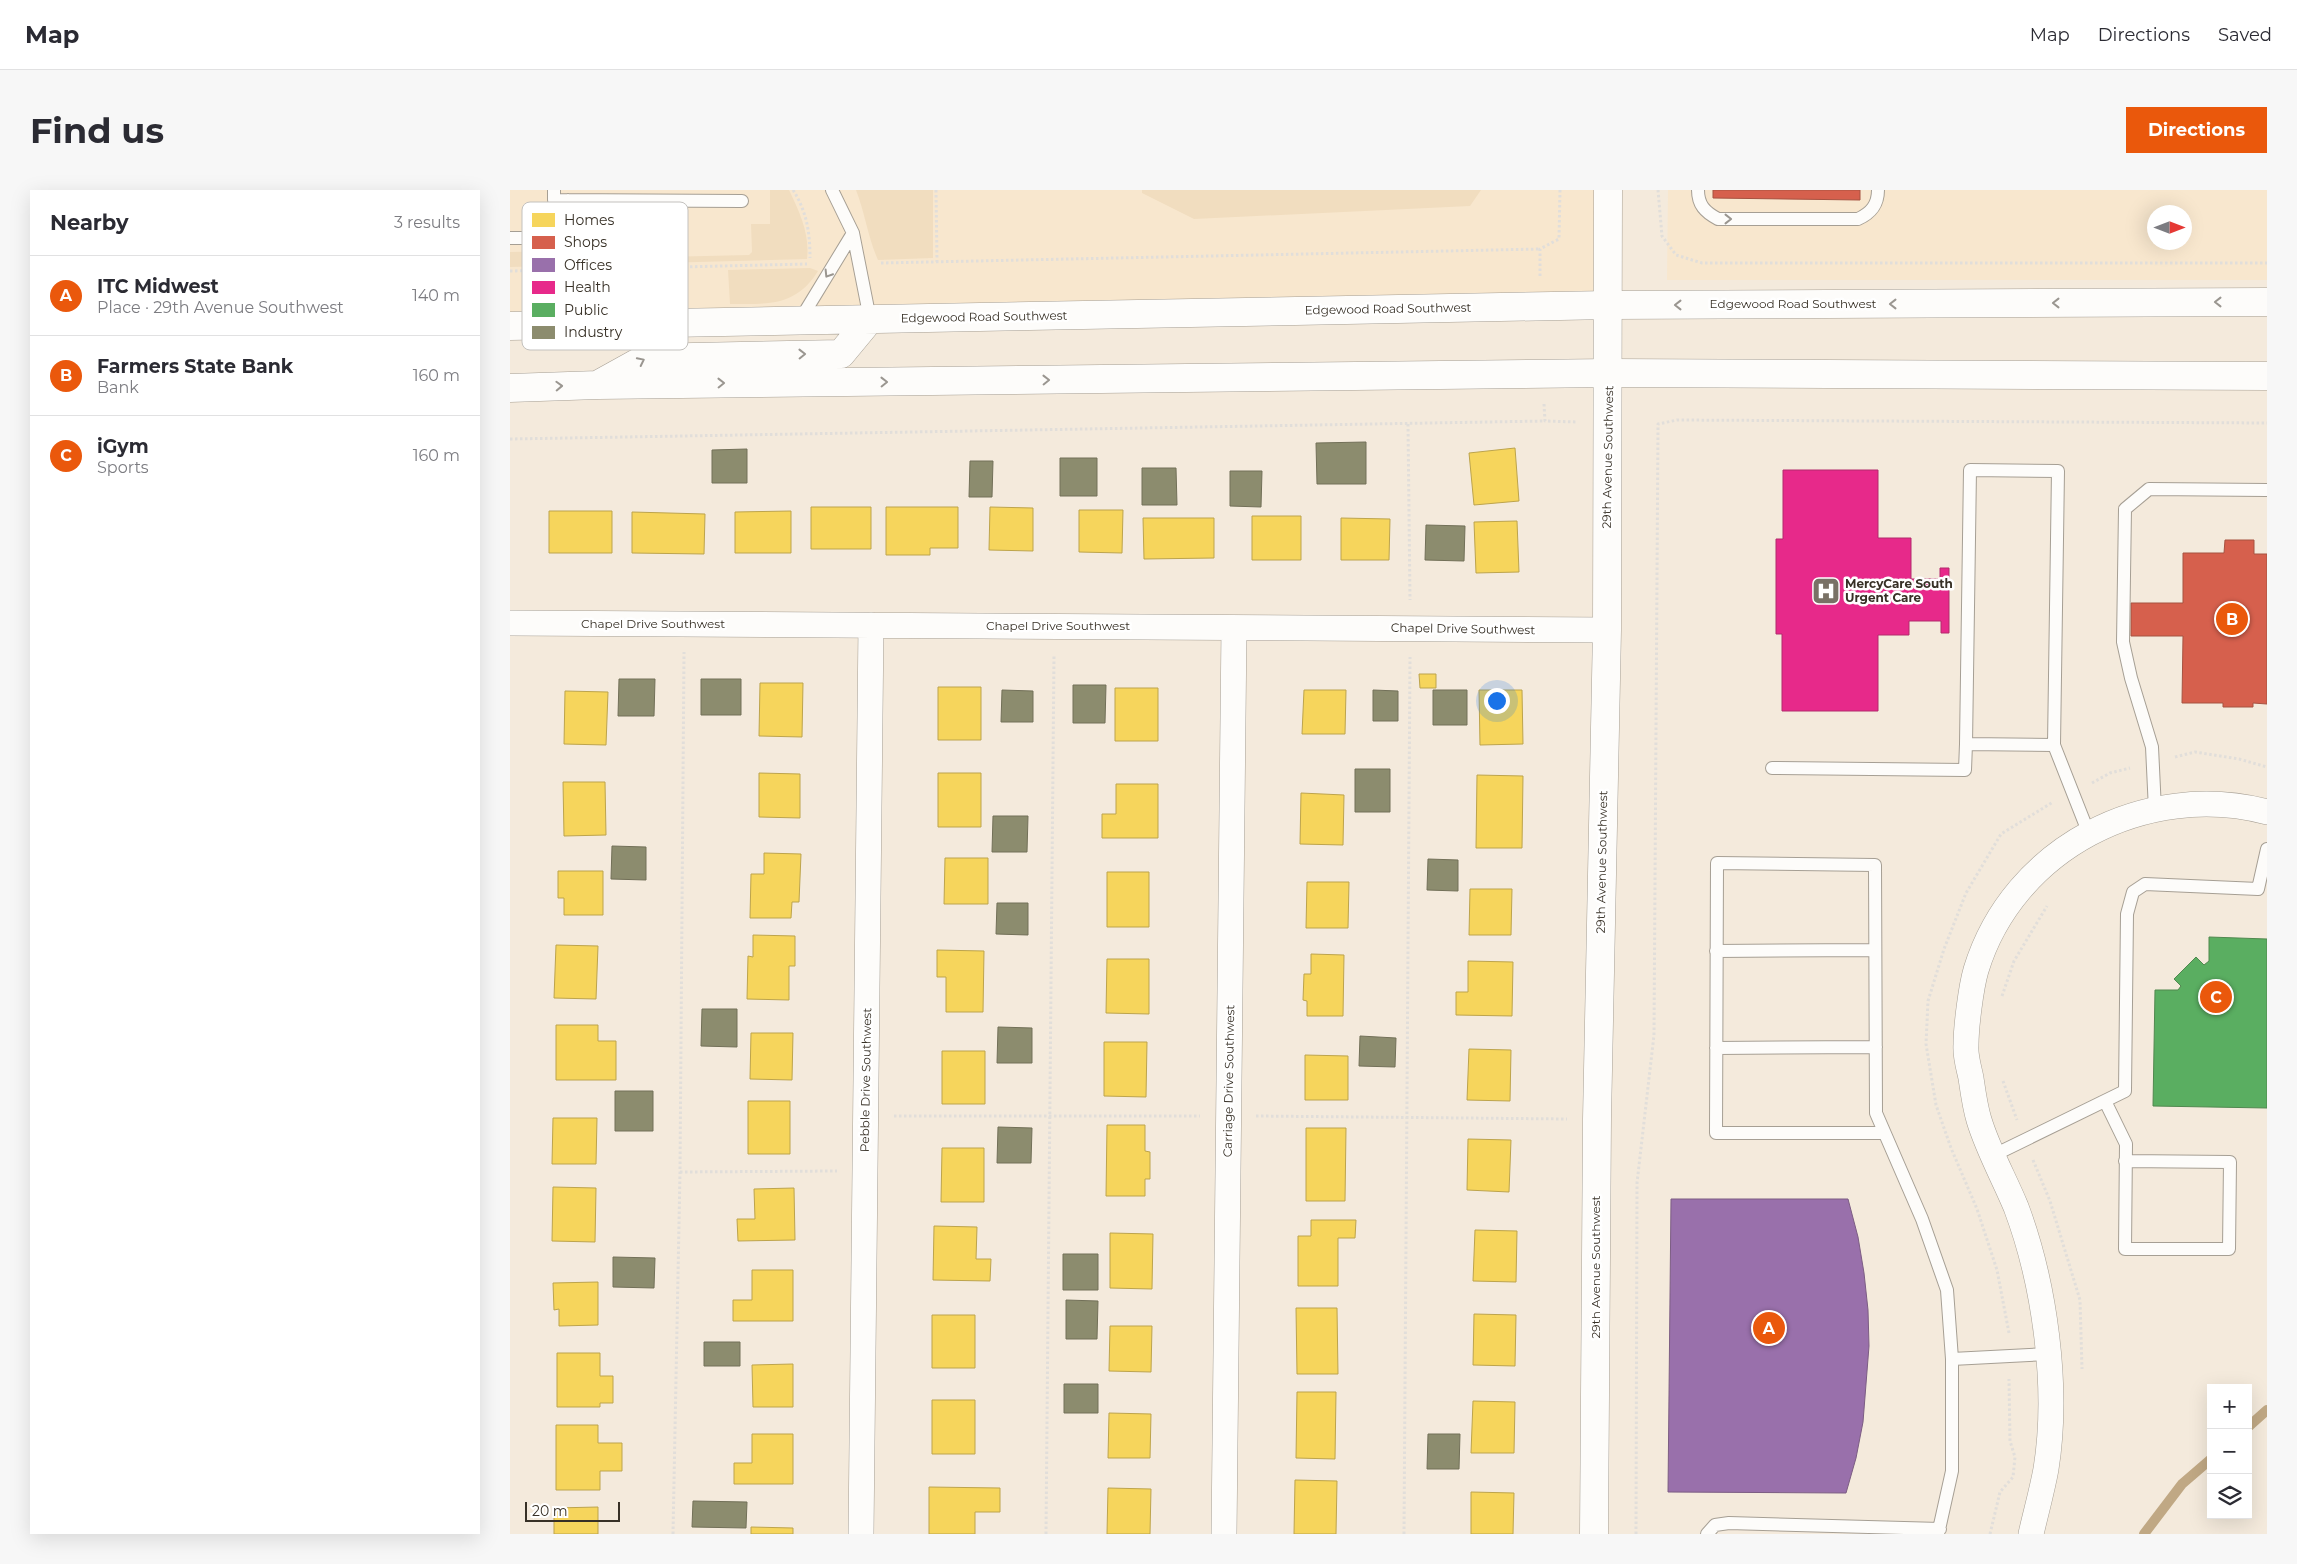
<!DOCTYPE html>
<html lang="en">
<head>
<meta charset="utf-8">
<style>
	:root { --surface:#fff; --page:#f7f7f7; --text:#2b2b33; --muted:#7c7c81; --line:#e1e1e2; --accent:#ea580c }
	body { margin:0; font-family:Montserrat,sans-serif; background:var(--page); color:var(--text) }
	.controls { position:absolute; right:15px; bottom:15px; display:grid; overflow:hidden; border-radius:0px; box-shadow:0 5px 20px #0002 }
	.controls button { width:45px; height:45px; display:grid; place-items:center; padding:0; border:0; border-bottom:1px solid var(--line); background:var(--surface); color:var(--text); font:25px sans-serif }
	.compass { position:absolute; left:1637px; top:15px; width:45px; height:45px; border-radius:50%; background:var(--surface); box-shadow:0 5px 20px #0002; rotate:90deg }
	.scale { position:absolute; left:15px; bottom:12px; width:95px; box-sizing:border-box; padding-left:5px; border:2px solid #373026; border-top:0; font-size:14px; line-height:18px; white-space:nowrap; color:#373026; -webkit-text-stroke:4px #fff; paint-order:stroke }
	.you { position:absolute; left:986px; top:510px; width:18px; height:18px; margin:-12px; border:4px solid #fff; border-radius:50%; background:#1a73e8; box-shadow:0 0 0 8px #1a73e833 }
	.badge { display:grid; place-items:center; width:32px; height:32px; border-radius:50%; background:var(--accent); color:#fff; font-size:16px; font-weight:700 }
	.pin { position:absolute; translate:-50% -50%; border:2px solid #fff; box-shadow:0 1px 5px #0006 }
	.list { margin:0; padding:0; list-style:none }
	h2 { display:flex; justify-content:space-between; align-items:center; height:65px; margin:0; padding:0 20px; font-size:21px }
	h2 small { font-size:16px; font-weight:400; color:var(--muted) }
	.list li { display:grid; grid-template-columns:32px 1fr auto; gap:15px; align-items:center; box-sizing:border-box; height:80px; padding:0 20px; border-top:1px solid var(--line) }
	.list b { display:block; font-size:19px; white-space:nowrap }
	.list p { margin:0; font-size:16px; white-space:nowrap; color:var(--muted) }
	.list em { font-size:16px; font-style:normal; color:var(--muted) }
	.icon { flex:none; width:28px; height:28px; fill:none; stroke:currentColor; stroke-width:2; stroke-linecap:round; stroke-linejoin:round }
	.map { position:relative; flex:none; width:1757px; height:1344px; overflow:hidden; border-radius:0px }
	header { display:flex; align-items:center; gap:30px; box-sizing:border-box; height:70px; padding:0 25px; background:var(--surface); border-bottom:1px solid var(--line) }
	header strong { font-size:24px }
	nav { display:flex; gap:28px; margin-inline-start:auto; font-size:18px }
	.intro { display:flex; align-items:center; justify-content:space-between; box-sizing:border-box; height:120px; padding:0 30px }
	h1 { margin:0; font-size:35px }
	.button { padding:12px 22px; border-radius:0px; background:var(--accent); color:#fff; font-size:18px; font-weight:700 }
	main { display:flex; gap:30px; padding:0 30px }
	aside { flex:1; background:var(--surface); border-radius:0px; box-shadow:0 5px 20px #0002 }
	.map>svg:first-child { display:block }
</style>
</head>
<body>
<header>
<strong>Map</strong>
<nav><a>Map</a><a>Directions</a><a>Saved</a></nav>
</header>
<div class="intro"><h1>Find us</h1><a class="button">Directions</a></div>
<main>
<aside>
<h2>Nearby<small>3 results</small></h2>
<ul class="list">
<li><span class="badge">A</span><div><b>ITC Midwest</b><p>Place · 29th Avenue Southwest</p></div><em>140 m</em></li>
<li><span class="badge">B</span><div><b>Farmers State Bank</b><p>Bank</p></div><em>160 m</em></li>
<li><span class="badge">C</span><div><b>iGym</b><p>Sports</p></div><em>160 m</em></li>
</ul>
</aside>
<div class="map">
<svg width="1757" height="1344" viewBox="0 0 1757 1344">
	<rect width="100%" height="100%" fill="#f4eadc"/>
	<!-- built -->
	<path fill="#f8e7ce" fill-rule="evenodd" d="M0,0H1098L1099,115L0,136Z
		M1158,0H1757V90H1157ZM1644,22H1674V52H1644Z"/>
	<!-- green -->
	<path fill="#f1ddbf" d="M260,0H279L280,2C290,23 300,45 297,69L0,77V62L54,61L60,67L65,69L239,65L242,62L241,34H260Z
		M346,0H423V68L368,70C358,48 355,23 346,0Z
		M632,0H971L960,16L684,29L632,3Z
		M300,78L308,81C286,117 257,114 220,114L218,80Z"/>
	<!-- homes -->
	<path fill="#f6d55c" stroke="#bda44c" d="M1005,258L1009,311L964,315L959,263Z
		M301,317H361V359H301Z
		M376,317H448V358H420V365H376Z
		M480,317L523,318V361L479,360Z
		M569,320H613L612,363L569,362Z
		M39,321H102V363H39Z
		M281,321V363H225V322Z
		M122,322L195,324L194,364L122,363Z
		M742,326H791V370H742Z
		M633,328H704V368L634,369Z
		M831,328L880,329L879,370H831Z
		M1007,331L1009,382L966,383L964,332Z
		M909,484H926V498H910Z
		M250,493H293L292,547L249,546Z
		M428,497H471V550H428Z
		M605,498H648V551H605Z
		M794,500H836L835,544H792Z
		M969,500H1012L1013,554L970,555Z
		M55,501L98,502L96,555L54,554Z
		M249,583L290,584V628L249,627Z
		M428,583H471V637H428Z
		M967,585L1013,586L1012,658H966Z
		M53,592H95L96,645L54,646Z
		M606,594H648V648H592V624H606Z
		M791,603L834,605L833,655L790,654Z
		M254,663L291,664L289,712H282L281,728H240L241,684H254Z
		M435,668H478V714H434Z
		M48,681H93V725H54V708H48Z
		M597,682H639V737H597Z
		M797,692H839L838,738H796Z
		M960,699H1002L1001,745H959Z
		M243,745L285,746V776H279V810L237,809L238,766L243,767Z
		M46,755L88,756L86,809L44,808Z
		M427,760L474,761L473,822H436V787H427Z
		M801,764L834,765L833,826H797V811L793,810L794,784H801Z
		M597,769H639V824L596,823Z
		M958,771L1003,772L1002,826L946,825V802H958Z
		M46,835H88V851H106V890H46Z
		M241,843H283L282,890L240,889Z
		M594,852H637L636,907L594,906Z
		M959,859L1001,860L1000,911L957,910Z
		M432,861H475V914H432Z
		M795,865L838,866V910H795Z
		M238,911H280V964H238Z
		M43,928H87L86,974H42Z
		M597,935H635V961L640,962V989H635V1006H596Z
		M796,938H836L835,1011H796Z
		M958,949L1001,950L999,1002L957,1000Z
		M432,958H474V1012H431Z
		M43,997L86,998L85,1052L42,1051Z
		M284,998L285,1050L228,1051L227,1029H245L244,999Z
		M801,1030H846L845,1048H828V1096H788V1046H801Z
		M424,1036L467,1037L466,1069H481L480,1091L423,1090Z
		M965,1040L1007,1041L1006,1092L963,1091Z
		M600,1043L643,1044L642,1099L600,1098Z
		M242,1080H283V1131H223V1110H242Z
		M88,1092V1135L49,1136V1119L44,1120L43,1093Z
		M786,1118H827L828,1184H787Z
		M964,1124L1006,1125L1005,1176L963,1175Z
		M422,1125H465V1178H422Z
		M600,1136H642L641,1182L599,1181Z
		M47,1163H90V1186H103V1213H90V1217H47Z
		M283,1174V1217H243L242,1175Z
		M787,1202H826L825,1269L786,1268Z
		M422,1210H465V1264H422Z
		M963,1211L1005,1212L1004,1263H961Z
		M599,1223L641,1224L640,1268H598Z
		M46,1235H88V1253H112V1281H90V1300H46Z
		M242,1244H283V1294H224V1273H242Z
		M785,1290L827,1291L826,1344H784Z
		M419,1297L490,1298V1322H465V1344H419Z
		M598,1298L641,1299L640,1344H597Z
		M961,1302L1004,1303L1003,1344H961Z
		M88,1317V1344H44V1318Z
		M241,1337L283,1338V1344H241Z"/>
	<!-- shops -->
	<path fill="#d6604d" stroke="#a65241" d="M1203,0H1350V10L1203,8Z
		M1715,350H1744V364H1757V514L1743,513V517H1713V513H1672L1673,446H1621V413H1673V363H1714Z"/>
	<!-- offices -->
	<path fill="#9970ab" stroke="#7c5d83" d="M1161,1009H1338L1348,1047L1354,1083L1358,1120L1359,1156L1353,1232L1346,1268L1336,1303L1158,1302Z"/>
	<!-- health -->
	<path fill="#e7298a" stroke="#b22b6c" d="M1273,280H1368V348H1401V389H1430V378H1439V443H1431V431H1399V445H1368V521H1272V444H1266V349H1273Z"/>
	<!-- public -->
	<path fill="#5aae61" stroke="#50884f" d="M1699,747L1757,749V918L1643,916L1645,800H1668L1671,796L1664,789L1686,767L1694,775L1699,771Z"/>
	<!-- industry -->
	<path fill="#8c8c6e" stroke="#727058" d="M856,252V294H807L806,253Z
		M237,259V293H202V260Z
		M550,268H587V306H550Z
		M460,271H483L482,307H459Z
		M632,278H666L667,315H632Z
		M720,281H752L751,317L720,316Z
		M916,335L955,336L954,371L915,370Z
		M109,489H145L144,526H108Z
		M191,489H231V525H191Z
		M563,495H596L595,533H563Z
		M492,500L523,501V532H491Z
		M863,500L888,501V531H863Z
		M923,500H957V535H923Z
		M845,579H880V622H845Z
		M483,626H518L517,662H482Z
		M102,656L136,657V690L101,689Z
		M918,669L948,670V701L917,700Z
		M487,713H518V745L486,744Z
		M192,819H227V857L191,856Z
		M488,837L522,838V873H487Z
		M850,846L886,848L885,877L849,876Z
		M105,901H143V941H105Z
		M488,937L522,938L521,973H487Z
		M553,1064H588V1100H553Z
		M103,1067L145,1068L144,1098L103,1097Z
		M556,1110L588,1111L587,1149H556Z
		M194,1152H230V1176H194Z
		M554,1194H588V1223H554Z
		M918,1244H950L949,1279H917Z
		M183,1311L237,1312L236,1338L182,1337Z"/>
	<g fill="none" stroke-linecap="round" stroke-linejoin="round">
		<!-- stream -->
		<path stroke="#c0a884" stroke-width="10" d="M1738,1237L1757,1220
			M1634,1344L1672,1294L1701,1269"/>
		<defs>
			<path id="service" d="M44,0V10L232,11
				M322,0L343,43L360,129
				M1188,0C1188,15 1195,22 1208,29H1348C1361,23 1368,15 1368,0
				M0,48H44L58,33V10
				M290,130L343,43
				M1544,555L1548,281L1460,280L1456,554L1544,555L1579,644
				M1262,578L1455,580L1456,554
				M1645,620L1642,557L1621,488L1613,452L1615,319L1639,299L1757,300
				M1206,761L1365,760
				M1206,858L1366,857
				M1595,911L1616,954L1615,1059H1719L1720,972L1615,971
				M1374,943H1206L1207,673L1365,675L1366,923L1412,1029L1437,1100L1442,1169
				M1484,965L1615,901L1617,724L1623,702L1635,694L1748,699L1757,659
				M1197,1344L1205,1335L1219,1333L1430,1339
				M1428,1344L1442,1281V1169L1538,1164"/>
			<path id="minor" d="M0,433L1097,440
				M351,1344L361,435
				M714,1344L724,438
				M1521,1344C1526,1322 1532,1301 1536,1279C1549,1198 1535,1094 1506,1017C1494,988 1478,960 1469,930C1465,917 1463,902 1461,888C1459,878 1455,866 1456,855C1456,837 1461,797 1466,780C1503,658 1636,590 1757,622"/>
			<path id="tertiary" d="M1084,1344L1087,929L1097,440L1098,0"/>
			<path id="primary" d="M0,136L1099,115L1757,112
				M89,194L136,168L331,164L360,129
				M0,198L88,195L1099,183L1757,186"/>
		</defs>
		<!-- service casing -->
		<use href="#service" stroke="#a69f94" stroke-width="14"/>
		<!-- minor casing -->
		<use href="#minor" stroke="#a69f94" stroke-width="26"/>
		<!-- tertiary casing -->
		<use href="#tertiary" stroke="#a69f94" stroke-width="29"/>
		<!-- primary casing -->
		<use href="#primary" stroke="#a69f94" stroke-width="29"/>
		<!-- path -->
		<path stroke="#e1deda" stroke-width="3" stroke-dasharray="2.5 2.5" stroke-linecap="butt" d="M283,0C297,22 300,43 300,68
			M426,0L427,72
			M1148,0L1152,46L1166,65L1192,73H1757
			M371,73L1030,59
			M0,81L297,74
			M1030,86V59L1049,49L1050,0
			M1034,214L1035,231L1067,232
			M898,234L900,410
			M0,249L1035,231
			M1665,567L1685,562L1729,569L1757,577
			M1582,593L1600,583L1620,578
			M1492,806L1504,771L1537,716
			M1493,891L1507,930
			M384,926H690
			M746,926L1057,929
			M1523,970L1540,1011L1570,1110L1572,1179
			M170,982L327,981
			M1499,1143L1487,1080L1467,1019L1441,958L1426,915L1416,854L1418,811L1434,759L1456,703L1491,644L1543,612
			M163,1344L170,982L174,462
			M536,1344L544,465
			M894,1344L900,467
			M1126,1344L1127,993L1144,845L1148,234L1167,230L1757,233
			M1480,1344L1490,1302L1503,1287L1505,1267L1500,1251L1499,1189"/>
		<!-- service -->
		<use href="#service" stroke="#fdfcfa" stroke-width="12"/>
		<!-- minor -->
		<use href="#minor" stroke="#fdfcfa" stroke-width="25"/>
		<!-- tertiary -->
		<use href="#tertiary" stroke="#fdfcfa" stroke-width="28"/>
		<!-- primary -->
		<use href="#primary" stroke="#fdfcfa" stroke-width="28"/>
	</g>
	<!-- one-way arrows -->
	<defs><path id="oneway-chevron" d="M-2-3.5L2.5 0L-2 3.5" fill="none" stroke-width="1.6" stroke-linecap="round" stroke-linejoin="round" transform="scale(1.25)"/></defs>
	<g stroke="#9a9690">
		<use href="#oneway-chevron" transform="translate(1218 29)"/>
		<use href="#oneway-chevron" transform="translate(318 84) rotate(122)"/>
		<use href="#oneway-chevron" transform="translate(1708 112) rotate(180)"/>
		<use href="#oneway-chevron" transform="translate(1546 113) rotate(180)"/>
		<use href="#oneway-chevron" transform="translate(1383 114) rotate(180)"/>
		<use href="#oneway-chevron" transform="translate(1168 115) rotate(-180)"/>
		<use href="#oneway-chevron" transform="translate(292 164) rotate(-1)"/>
		<use href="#oneway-chevron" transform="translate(131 171) rotate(-26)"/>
		<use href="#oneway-chevron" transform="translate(536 190) rotate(-1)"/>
		<use href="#oneway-chevron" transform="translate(374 192) rotate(-1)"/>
		<use href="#oneway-chevron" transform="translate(211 193) rotate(-1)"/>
		<use href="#oneway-chevron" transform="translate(49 196) rotate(-2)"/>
	</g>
	<!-- icons -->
	<defs>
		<symbol id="hospital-square" viewBox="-11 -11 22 22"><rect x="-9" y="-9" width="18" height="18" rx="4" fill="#797166" stroke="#fff"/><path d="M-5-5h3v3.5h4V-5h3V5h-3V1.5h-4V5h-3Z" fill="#fff"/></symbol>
	</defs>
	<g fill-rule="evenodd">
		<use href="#hospital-square" x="1300" y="385" width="32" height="32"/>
	</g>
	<g text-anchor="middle" stroke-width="5" stroke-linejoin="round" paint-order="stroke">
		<!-- street labels -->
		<g font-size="12" fill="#373026" stroke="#fff">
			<text x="1283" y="118">Edgewood Road Southwest</text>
			<text transform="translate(878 119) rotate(-1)" y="4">Edgewood Road Southwest</text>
			<text transform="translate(474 127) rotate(-1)" y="4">Edgewood Road Southwest</text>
			<text transform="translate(1098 267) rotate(-89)" y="4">29th Avenue Southwest</text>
			<text x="143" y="438">Chapel Drive Southwest</text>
			<text x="548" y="440">Chapel Drive Southwest</text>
			<text transform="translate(953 439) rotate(1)" y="4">Chapel Drive Southwest</text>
			<text transform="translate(1092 672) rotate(-89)" y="4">29th Avenue Southwest</text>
			<text transform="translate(356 890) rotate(-89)" y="4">Pebble Drive Southwest</text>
			<text transform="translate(719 891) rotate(-89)" y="4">Carriage Drive Southwest</text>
			<text transform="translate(1086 1077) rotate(-90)" y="4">29th Avenue Southwest</text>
		</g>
		<!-- poi labels -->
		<g font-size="12" font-weight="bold" fill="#373026" stroke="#fff" text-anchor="start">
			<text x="1335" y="398">MercyCare South<tspan x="1335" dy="14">Urgent Care</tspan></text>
		</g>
	</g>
	<!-- legend -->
	<rect x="12" y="12" width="166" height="148" rx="8" fill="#fff" stroke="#c3c1be" stroke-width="1"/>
	<rect x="22" y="23" width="23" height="14" fill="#f6d55c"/>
	<rect x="22" y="46" width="23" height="13" fill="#d6604d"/>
	<rect x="22" y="68" width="23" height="14" fill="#9970ab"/>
	<rect x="22" y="91" width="23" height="13" fill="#e7298a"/>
	<rect x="22" y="113" width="23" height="14" fill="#5aae61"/>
	<rect x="22" y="136" width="23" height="13" fill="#8c8c6e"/>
	<g font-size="14" fill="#373026">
		<text x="54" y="35">Homes</text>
		<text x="54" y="57">Shops</text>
		<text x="54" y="80">Offices</text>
		<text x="54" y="102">Health</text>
		<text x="54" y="125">Public</text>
		<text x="54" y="147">Industry</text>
	</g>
</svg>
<div class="controls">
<button>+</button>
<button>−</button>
<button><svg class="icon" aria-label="layers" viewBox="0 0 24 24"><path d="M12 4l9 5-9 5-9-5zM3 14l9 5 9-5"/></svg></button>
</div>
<svg class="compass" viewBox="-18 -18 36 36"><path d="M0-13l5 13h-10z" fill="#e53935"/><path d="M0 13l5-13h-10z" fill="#7c7c81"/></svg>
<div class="scale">20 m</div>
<div class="you"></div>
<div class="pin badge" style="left:1259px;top:1138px">A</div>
<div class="pin badge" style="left:1722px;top:429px">B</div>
<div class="pin badge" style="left:1706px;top:807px">C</div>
</div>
</main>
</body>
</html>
